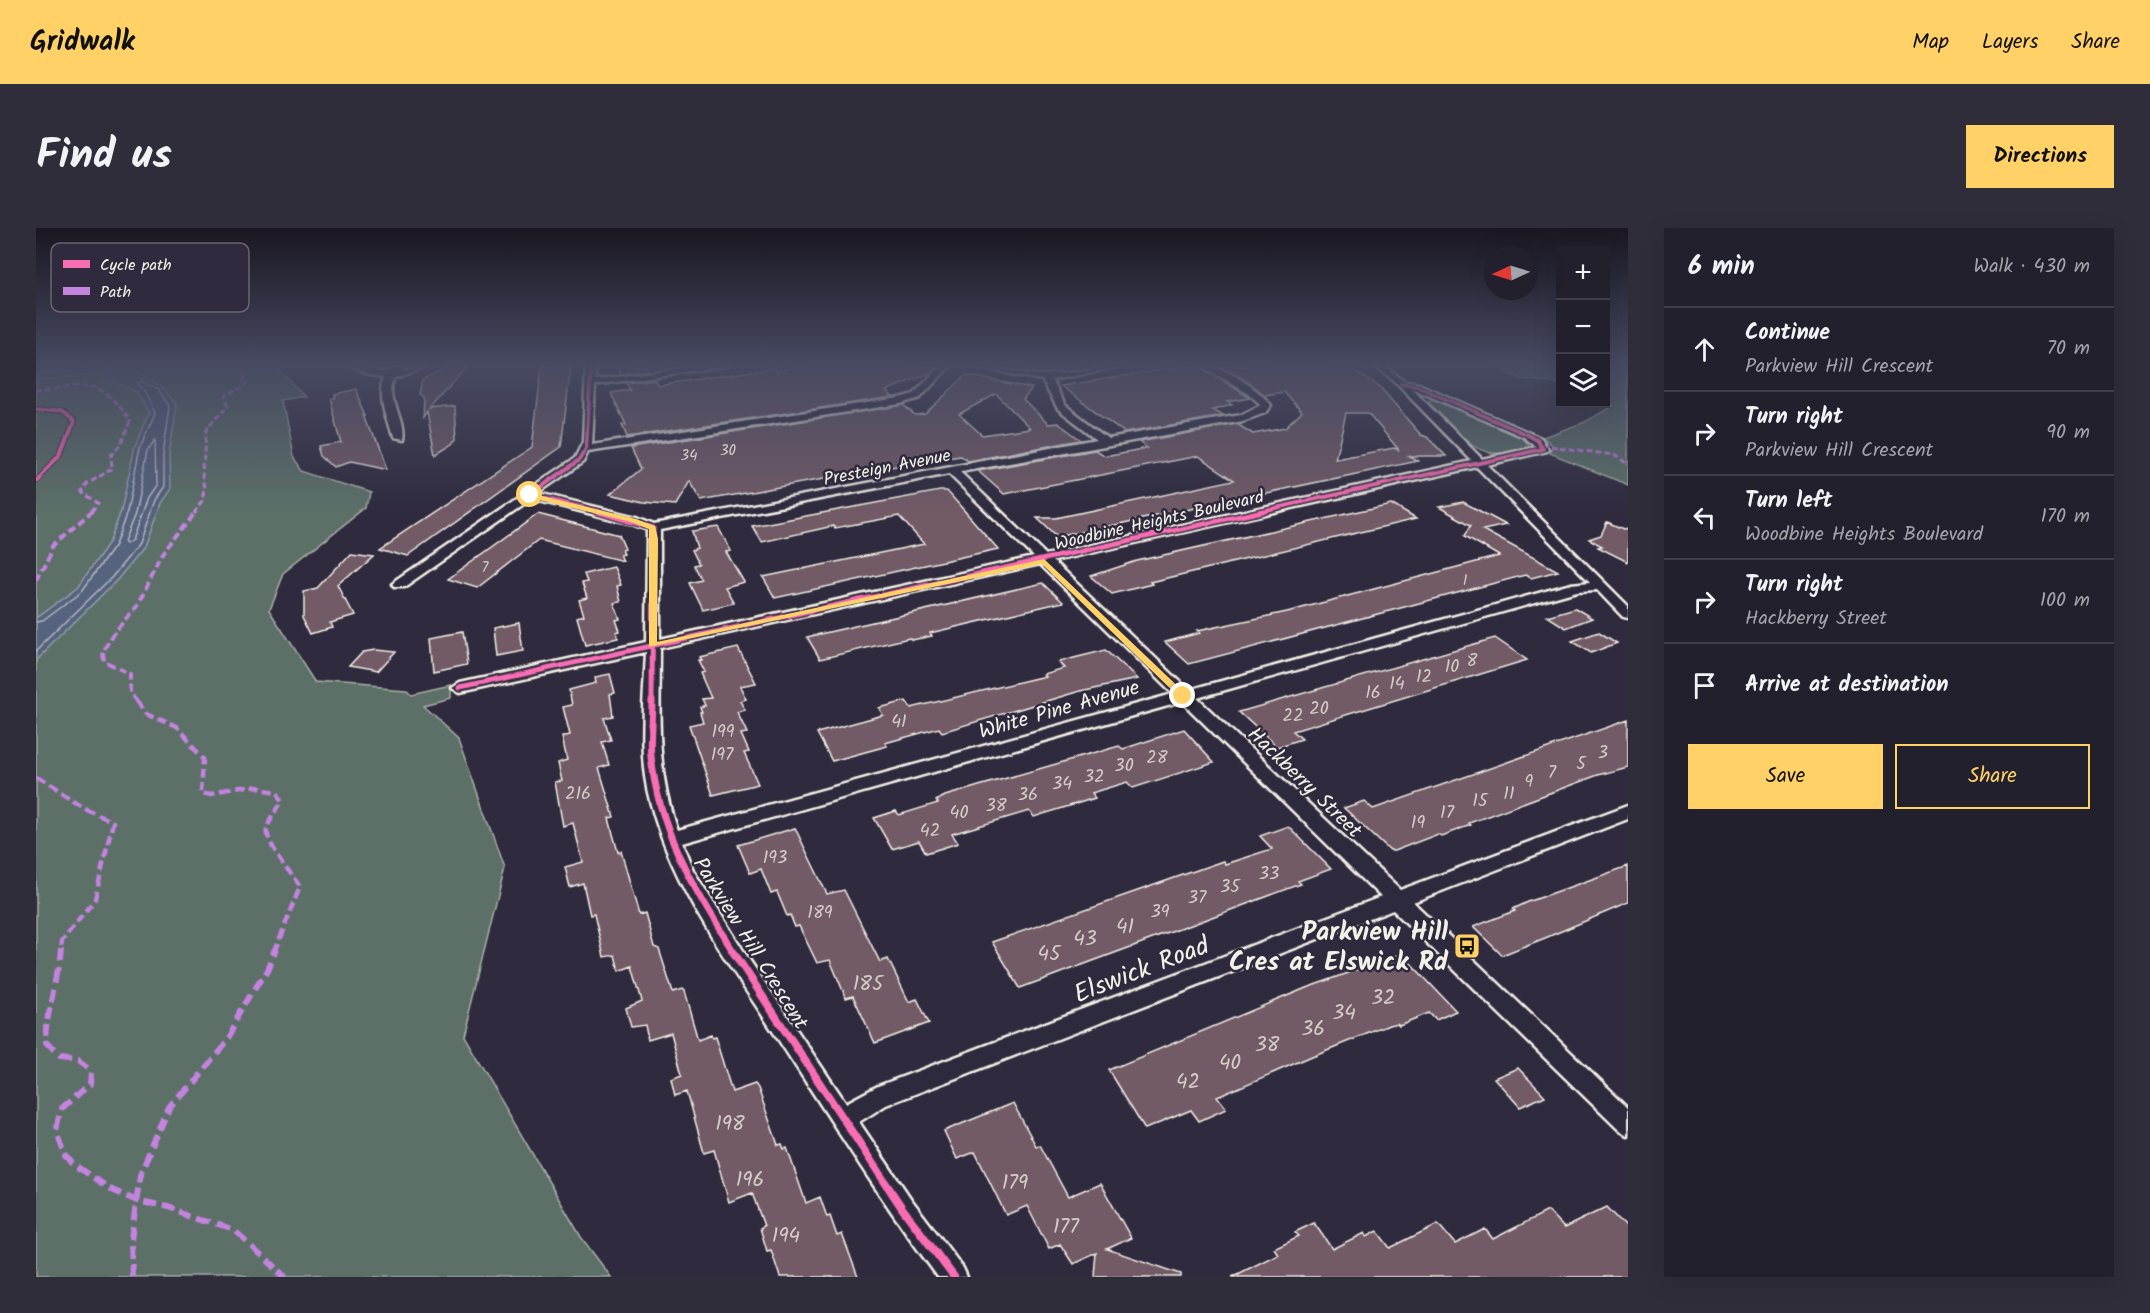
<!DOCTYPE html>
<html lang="en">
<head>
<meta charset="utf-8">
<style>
	:root { --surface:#23202e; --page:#2f2d3a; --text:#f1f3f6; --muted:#a3a3aa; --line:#403e4a; --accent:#ffd166 }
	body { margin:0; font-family:Kalam,sans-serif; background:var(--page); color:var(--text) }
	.controls { position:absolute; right:18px; top:18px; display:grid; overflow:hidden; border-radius:0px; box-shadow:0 6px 24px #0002 }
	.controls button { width:54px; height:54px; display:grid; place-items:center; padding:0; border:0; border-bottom:2px solid var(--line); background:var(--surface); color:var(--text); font:30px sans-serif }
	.compass { position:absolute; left:1448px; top:18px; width:54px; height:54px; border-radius:50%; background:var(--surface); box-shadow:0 6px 24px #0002; rotate:266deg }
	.stop { position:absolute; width:18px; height:18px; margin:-14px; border:4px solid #ffd166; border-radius:50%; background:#fff }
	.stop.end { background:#ffd166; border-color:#fff; box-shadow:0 2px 6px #0008 }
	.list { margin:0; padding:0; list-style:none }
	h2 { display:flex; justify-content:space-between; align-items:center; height:78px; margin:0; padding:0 24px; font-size:26px }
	h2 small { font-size:20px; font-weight:400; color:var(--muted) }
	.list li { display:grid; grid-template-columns:39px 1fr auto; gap:18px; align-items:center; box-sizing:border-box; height:84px; padding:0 24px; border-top:2px solid var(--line) }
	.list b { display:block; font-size:22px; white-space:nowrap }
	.list p { margin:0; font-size:20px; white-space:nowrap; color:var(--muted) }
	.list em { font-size:20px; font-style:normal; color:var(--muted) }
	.actions { display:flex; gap:12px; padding:18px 24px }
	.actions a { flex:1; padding:14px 0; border:2px solid var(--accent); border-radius:0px; text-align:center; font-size:21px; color:var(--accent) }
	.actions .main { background:var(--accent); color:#111 }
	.icon { flex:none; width:33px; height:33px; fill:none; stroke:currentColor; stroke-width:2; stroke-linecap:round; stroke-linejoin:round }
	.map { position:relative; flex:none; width:1592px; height:1049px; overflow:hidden; border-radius:0px }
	header { display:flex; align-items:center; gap:36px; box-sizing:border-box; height:84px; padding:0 30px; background:var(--accent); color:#111 }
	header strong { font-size:28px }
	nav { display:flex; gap:33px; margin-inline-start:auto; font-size:21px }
	.intro { display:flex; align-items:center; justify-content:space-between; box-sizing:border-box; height:144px; padding:0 36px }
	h1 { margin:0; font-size:42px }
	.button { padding:15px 27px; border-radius:0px; background:var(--accent); color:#111; font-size:21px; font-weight:700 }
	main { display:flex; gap:36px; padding:0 36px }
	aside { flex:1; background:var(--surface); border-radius:0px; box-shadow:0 6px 24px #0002 }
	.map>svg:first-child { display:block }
</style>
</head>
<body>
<header>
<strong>Gridwalk</strong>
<nav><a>Map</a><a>Layers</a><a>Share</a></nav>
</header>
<div class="intro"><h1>Find us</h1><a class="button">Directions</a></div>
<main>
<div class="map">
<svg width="1592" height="1049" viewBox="0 0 1592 1049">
	<rect width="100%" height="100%" fill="#2f2a3d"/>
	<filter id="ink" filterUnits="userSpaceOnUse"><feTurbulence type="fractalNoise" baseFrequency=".0167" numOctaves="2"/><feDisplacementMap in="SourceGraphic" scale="12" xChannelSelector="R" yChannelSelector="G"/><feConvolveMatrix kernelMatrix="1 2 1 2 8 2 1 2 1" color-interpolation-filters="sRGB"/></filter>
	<g filter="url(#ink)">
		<!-- green -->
		<path fill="#5c6f68" stroke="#a8b0a8" stroke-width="1.5" d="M0,138H240L268,169L247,173L258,229L268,243L333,264L330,280L247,346L233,381L280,454L370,461L375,466L415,457V470L387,477L423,510L469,640L427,807L545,1009L575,1049H0Z
			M1457,138H1524V156L1486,151Z
			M1570,138H1592V257L1514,225L1516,217L1507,209L1549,194L1577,178L1570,174Z
			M1397,171L1487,210L1494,219C1441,239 1428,209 1394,176L1392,173Z"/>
		<!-- water -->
		<path fill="#54637e" stroke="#949ca8" stroke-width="1.5" d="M53,139C93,140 116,143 141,176L133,227L134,261L124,275L108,319L81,352L0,432V390L42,359L74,313L85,283L99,218L113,184L99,163L63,147L0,151V146Z"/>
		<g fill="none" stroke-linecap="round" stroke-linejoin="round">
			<!-- shore -->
			<path stroke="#b4b8be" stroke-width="1.5" d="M119,212L120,257L111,270L96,312L90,316L88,313L99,286L112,222Z
				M0,394L6,393L46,363L79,317L91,284L104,219L119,185L108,163L101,157L105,153L123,162L134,178L127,226V259L118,272L103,316L76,349L0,423"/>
		</g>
		<!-- building -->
		<path fill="#725a66" stroke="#f4f1e8" stroke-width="1.5" fill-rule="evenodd" d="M416,138H432L394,181L419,178L421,210L417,216L399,227L391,184L387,190L388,170L384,167L387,152Z
			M506,138H535L525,219L372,328L344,320L496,219Z
			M581,138H611L613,142L585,146Z
			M757,138H900L896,144L850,163L857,169L591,209L586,197H590L575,165L594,162L590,155L618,151L622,157L738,140L741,144Z
			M1151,138H1164L1214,170L1191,174L1196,177L1177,182L1187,188L1089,205L1025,158Z
			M1182,138H1312L1343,159L1385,207L1391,209L1410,228H1373L1382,233L1021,309L1001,290H1020L1198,252L1162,228L968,266L942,243L1059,222L1069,228L1111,220L1103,214L1201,196L1217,206L1249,200L1266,184L1248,164L1229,167L1205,149ZM1310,185H1332L1363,222L1358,220L1299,231Z
			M930,147L996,160L987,171L1012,196L1022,195L1045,212L932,233L925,228L894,232L665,273L653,253L639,277L608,274L574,266L605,241L595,220L867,177L879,187L889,186ZM960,166L994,200L946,207L923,186Z
			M320,161L332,188H330L350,242L313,234L300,239L288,228L285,218L305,214L293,171L297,170L296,166Z
			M904,263H911L962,321L739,370L727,349L888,316L863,288L799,300L797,298L726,314L716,298Z
			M1427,274L1470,297L1447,302L1522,343L1495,350L1489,347L1153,436L1129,414L1163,405L1161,403L1251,384L1463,328L1429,308L1435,297L1403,279Z
			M1355,276L1380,291L1114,354L1116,356L1076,366L1055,348L1101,333Z
			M502,286L583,307L589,321L586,322L588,326L584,327L587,333L503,312L441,360L412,351Z
			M1571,294L1587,301L1592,300V334L1562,319L1566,318L1553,311L1565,307Z
			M682,299L695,323L690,324L708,354L689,359L698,375L667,382L654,355L666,352L658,337L663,336L656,322L661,320L656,303Z
			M316,323L338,326L302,358L317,387L294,394L296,399L277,405L268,387V363L282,360Z
			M578,339L585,357L581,358L585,374L578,375L584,391L580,392L584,403L580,404L582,410L549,417L541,389L548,387L543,372L551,370L546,355L551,354L548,346Z
			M1007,355L1027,374L894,405L896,408L876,412L873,410L784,431L771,409Z
			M1539,380L1556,390L1530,400L1511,388Z
			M483,395L487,423L460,428L457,400Z
			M426,404L431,436L398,443L395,410Z
			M1563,404L1581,415L1555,425L1536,413Z
			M1459,410L1491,432L1257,503L1266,511L1241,519L1203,484Z
			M702,420L720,455L704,458L710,471L704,473L709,482L701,484L711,505L705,506L713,524L708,525L722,556L677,567L653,497L667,494L664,484H666L664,479L669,477L666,471L675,470L664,445L668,444L662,432H665L663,429Z
			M337,422L358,424L340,444L312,439L326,424Z
			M1070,422L1101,451L1044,463L906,504L903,500L849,515L851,518L796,533L781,505L847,487L843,480L870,473L875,480L1009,448L1007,446L1028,440L1022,434Z
			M574,446L579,465L574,466L577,488L568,490L575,512L566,514L573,537L563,540L578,589L573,590L577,606L582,624L585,623L603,687L609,685L618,719L623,721L637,765L646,762L648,764L662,812L675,807L676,810L679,809L696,864L719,856L722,860L742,917L746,916L748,921L751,920L770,975L784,969L791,989L794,988L801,1008L806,1006L822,1049H744L735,1022L731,1023L724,1000L728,998L716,965L693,974L678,922L668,925L651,863L639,867L635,850L646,846L635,805L612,812L609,797L595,799L590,780L606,773L596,738L583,743L579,727L568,729L558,686L554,687L547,655L534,659L529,639L547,634L537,595L527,598L519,554L526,553L522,535L531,532L526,509L534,507L527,479L536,477L533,462L560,455L559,449Z
			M1592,492V539L1562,547L1433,595L1435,597L1405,608L1402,606L1358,623H1354L1308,580L1328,573L1337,581Z
			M1148,501L1178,534L1097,560L1091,554L1055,565L1059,570L998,589L993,583L916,606L922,615L890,625L883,613L856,621L838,590L860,583L863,587L902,575L900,573L909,568L943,558L1083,518L1087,521Z
			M1252,598L1295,641L1262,653L1265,656L984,760L956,714L1187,633L1189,636L1236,621L1224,608Z
			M759,600L791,666L808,662L844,734L852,731L873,774L881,771L893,795L839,815L817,768L810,770L794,732L781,735L763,698L759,699L754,687L751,688L741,664L735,666L725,641L714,645L702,617Z
			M1592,638V675L1509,710L1466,727L1437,699L1479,683L1477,681L1492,674Z
			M1366,726L1420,783L1400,792L1393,785L1363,797L1361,795L1353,797L1276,828L1181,869L1190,881L1163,893L1155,882L1109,901L1073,842L1270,760Z
			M1482,840L1509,868L1484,879L1458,850Z
			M977,875L1000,918L1004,917L1032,969L1064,955L1095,1010L1071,1021L1145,1046V1049H1059L1061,1025L1037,1036L1024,1016L1013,1021L991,978L970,987L939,924L921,931L908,903Z
			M1571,979L1592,1001V1049H1196L1242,1026L1238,1020L1263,1008L1259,1004L1278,995L1296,1021L1328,1005L1330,1009L1341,1003L1354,1020L1402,996L1419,1016L1449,1001L1457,1011L1512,983L1528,1000Z"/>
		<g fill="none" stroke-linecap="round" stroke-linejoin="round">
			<defs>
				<path id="minor" d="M309,138L350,143L360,138H370L366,142L391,138L360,149C350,171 370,192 366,212L357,210C352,191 342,168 350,149L329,146Z
					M550,138H559V152L662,138H691L559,157L556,217L863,170L878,166L904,138H914L884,170L864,176L552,224L547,234L502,265L601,289L618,296L1061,211L1022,181L1006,152L936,138C961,138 988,148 1011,147C1037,146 1061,138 1087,138L1016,152L1029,177L1072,210L1205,187L1225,177L1213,166L1166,138C1189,138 1220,159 1235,177L1229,185L1207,193L924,244L1010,327L1436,233L1357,152L1337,138H1348L1369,154L1383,156L1505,210L1512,221L1511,223L1451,237L1592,378V390L1587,389L1561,362L1541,363L1161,470L1364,662L1592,577V591L1377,674L1592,879V907L1584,903L1357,682L850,877L823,894L875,971L927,1040L931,1049H902C844,971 793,889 740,808C692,734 636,659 614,573C601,525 608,472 610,424L424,465L416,460L424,455L610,414L611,302L593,295L495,271L368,359H358L356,356L539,230L547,214ZM1375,160L1488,209L1501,219L1446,231ZM1441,239L1554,354L1535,356L1153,462L1017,333ZM913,246L998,329L624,411V302ZM1004,336L1137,466L641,602C619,539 624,486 624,420ZM1146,474L1345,669L842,858L810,875L710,727L657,642L646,615Z"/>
			</defs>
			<!-- minor casing -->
			<use href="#minor" stroke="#f4f1e8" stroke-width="5"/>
			<!-- minor -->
			<use href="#minor" fill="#2f2a3d" fill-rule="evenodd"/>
			<!-- quiet-far3 -->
			<path stroke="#c483df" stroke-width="3" stroke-dasharray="6 3" stroke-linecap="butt" d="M0,162C51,161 61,144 94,193L85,216L75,227L76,241L51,256L46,264L62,275L55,284
				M1506,217L1578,227L1592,236
				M160,284L169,273L171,261L168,246L170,204L192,178L187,169L212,154L207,148L210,138"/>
			<!-- quiet-far2 -->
			<path stroke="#c483df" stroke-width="4" stroke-dasharray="8 4" stroke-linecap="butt" d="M0,352L17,318L56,283
				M101,474L94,465V446L68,433L67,424L76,407L101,378L127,327L161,283"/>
			<!-- quiet-far1 -->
			<path stroke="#c483df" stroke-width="4.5" stroke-dasharray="10 4.5" stroke-linecap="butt" d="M100,473L110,486L141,500L169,529L167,566L176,568L218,560L241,563L247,572C242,581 234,591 230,600C226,612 256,646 264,659L238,723
				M0,550L47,580L77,594L59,671L26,714L25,723"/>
			<!-- quiet -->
			<path stroke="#c483df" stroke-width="6" stroke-dasharray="13 6" stroke-linecap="butt" d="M25,722C23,755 11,785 11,818L23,831L42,833L55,843L54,856L26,881L21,902L30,927L38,936L74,961L101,973L132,980L197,1002L249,1049
				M96,1049L95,1011L104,947L133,879L190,810L231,741L239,722"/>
			<defs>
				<path id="cycleway-far3" d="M0,181L26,184L38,194L25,228L0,253
					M494,267L565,284
					M494,267L543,232L550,221L555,138
					M1221,284L1507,221L1501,212L1492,207L1380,158L1365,156"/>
				<path id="cycleway-far2" d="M559,283L617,300L616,474
					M424,460L1227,283"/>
				<path id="cycleway-far1" d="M616,473C616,491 613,510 615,528C623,605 658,660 697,723"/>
				<path id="cycleway" d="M696,722L866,980L918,1049"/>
			</defs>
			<!-- cycleway-far3 casing -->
			<use href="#cycleway-far3" stroke="#2f2a3d" stroke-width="6"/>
			<!-- cycleway-far2 casing -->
			<use href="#cycleway-far2" stroke="#2f2a3d" stroke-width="8"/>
			<!-- cycleway-far1 casing -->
			<use href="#cycleway-far1" stroke="#2f2a3d" stroke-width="10"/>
			<!-- cycleway casing -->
			<use href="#cycleway" stroke="#2f2a3d" stroke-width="12"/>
			<!-- cycleway-far3 -->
			<use href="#cycleway-far3" stroke="#f96db3" stroke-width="4"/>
			<!-- cycleway-far2 -->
			<use href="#cycleway-far2" stroke="#f96db3" stroke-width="5"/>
			<!-- cycleway-far1 -->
			<use href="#cycleway-far1" stroke="#f96db3" stroke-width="7"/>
			<!-- cycleway -->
			<use href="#cycleway" stroke="#f96db3" stroke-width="8"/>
		</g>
	</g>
	<!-- sky -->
	<linearGradient id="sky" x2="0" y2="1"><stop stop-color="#1a1722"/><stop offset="0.48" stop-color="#474a62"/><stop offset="1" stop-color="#474a62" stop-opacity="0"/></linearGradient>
	<rect width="1592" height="285" fill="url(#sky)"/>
	<!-- route -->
	<path fill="#ffd166" d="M494,265L600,291L619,298L622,311L621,414L1008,331L1152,468L1144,470L1006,336L613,419V301L595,294L491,269Z"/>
	<!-- icons -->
	<defs>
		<symbol id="bus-square" viewBox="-11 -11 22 22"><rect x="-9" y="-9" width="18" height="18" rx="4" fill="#ffd166" stroke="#2f2a3d"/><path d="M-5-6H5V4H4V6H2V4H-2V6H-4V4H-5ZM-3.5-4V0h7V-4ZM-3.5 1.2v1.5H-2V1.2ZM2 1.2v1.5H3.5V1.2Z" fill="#111"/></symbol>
	</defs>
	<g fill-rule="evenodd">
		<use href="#bus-square" x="1416" y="703" width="30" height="30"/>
	</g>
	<g text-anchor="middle" stroke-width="5" stroke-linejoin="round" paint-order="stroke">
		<!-- far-number labels -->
		<g font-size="15" fill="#d4cbc8">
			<text x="692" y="227">30</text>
			<text x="653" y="232">34</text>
			<text x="449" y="344">7</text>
			<text x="1429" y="357">1</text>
		</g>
		<!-- far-street labels -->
		<g font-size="18" fill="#f4f1e8" stroke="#2f2a3d">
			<text transform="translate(851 239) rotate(-11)" y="6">Presteign Avenue</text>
			<text transform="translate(1123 292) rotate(-13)" y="6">Woodbine Heights Boulevard</text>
		</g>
		<!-- number labels -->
		<g font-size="18" fill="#d4cbc8">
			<text x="1436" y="438">8</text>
			<text x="1416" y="444">10</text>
			<text x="1388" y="454">12</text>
			<text x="1361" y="461">14</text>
			<text x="1337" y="470">16</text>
			<text x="1283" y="486">20</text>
			<text x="1257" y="493">22</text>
			<text x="863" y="499">41</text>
			<text x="687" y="509">199</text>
			<text x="1567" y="530">3</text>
			<text x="686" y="532">197</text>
			<text x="1121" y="535">28</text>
			<text x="1545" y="541">5</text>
			<text x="1088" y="543">30</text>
			<text x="1516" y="550">7</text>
			<text x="1058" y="554">32</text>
			<text x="1493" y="559">9</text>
			<text x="1026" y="561">34</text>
			<text x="542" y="571">216</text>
			<text x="1473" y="571">11</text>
			<text x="992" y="572">36</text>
			<text x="1444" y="578">15</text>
			<text x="960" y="583">38</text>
			<text x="923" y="590">40</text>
			<text x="1411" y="590">17</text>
			<text x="1382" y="600">19</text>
			<text x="894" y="608">42</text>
			<text x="739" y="635">193</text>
			<text x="1233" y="651">33</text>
			<text x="1194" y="664">35</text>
			<text x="1161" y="675">37</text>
			<text x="1124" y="689">39</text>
			<text x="784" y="690">189</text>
		</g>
		<!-- street labels -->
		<g font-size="21" fill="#f4f1e8" stroke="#2f2a3d">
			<text transform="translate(1023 481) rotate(-16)" y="7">White Pine Avenue</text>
			<text transform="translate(1269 554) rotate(44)" y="7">Hackberry Street</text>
			<text transform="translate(715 715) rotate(58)" y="7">Parkview Hill Crescent</text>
		</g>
		<!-- near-number labels -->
		<g font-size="21" fill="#d4cbc8">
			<text x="1089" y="705">41</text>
			<text x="1049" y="717">43</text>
			<text x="1013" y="732">45</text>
			<text x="832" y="762">185</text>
			<text x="1347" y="776">32</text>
			<text x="1308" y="791">34</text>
			<text x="1277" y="807">36</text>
			<text x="1231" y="823">38</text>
			<text x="1194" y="841">40</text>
			<text x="1152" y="860">42</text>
			<text x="694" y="902">198</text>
			<text x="714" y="958">196</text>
			<text x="979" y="961">179</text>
			<text x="1030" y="1005">177</text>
			<text x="750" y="1014">194</text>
		</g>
		<!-- near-poi labels -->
		<g font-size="26" font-weight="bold" fill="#f4f1e8" stroke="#2f2a3d" text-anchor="end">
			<text x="1412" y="712">Parkview Hill<tspan x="1412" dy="30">Cres at Elswick Rd</tspan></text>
		</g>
		<!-- near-street labels -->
		<g font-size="26" fill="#f4f1e8" stroke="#2f2a3d">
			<text transform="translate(1105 741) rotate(-21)" y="9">Elswick Road</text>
		</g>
	</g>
	<!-- legend -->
	<rect x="15" y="15" width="198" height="69" rx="9" fill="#2f2a3d" stroke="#6a6670" stroke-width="1.5"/>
	<rect x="27" y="32" width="27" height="8" fill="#f96db3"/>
	<rect x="27" y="59" width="27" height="8" fill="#c483df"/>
	<g font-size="16" fill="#f4f1e8">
		<text x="64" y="42">Cycle path</text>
		<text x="64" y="69">Path</text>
	</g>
</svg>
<div class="controls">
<button>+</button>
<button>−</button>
<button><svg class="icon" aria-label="layers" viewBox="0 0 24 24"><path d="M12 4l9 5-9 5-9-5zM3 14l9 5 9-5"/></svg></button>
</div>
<svg class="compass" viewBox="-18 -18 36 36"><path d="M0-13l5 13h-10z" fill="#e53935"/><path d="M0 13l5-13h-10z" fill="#a3a3aa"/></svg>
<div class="stop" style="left:494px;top:267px"></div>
<div class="stop end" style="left:1147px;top:468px"></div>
</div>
<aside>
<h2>6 min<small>Walk · 430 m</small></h2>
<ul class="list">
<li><svg class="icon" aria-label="ahead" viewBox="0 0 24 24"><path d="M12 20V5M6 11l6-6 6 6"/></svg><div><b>Continue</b><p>Parkview Hill Crescent</p></div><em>70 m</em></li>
<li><svg class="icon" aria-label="right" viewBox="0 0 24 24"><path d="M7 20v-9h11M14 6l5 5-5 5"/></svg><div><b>Turn right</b><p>Parkview Hill Crescent</p></div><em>90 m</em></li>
<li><svg class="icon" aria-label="left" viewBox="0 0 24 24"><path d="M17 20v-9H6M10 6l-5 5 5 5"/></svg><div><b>Turn left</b><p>Woodbine Heights Boulevard</p></div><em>170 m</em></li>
<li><svg class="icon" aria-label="right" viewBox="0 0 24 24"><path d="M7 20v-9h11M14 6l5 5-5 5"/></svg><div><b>Turn right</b><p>Hackberry Street</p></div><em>100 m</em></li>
<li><svg class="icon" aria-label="arrive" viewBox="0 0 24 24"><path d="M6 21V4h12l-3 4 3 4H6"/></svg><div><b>Arrive at destination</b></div></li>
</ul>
<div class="actions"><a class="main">Save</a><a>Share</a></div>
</aside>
</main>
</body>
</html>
